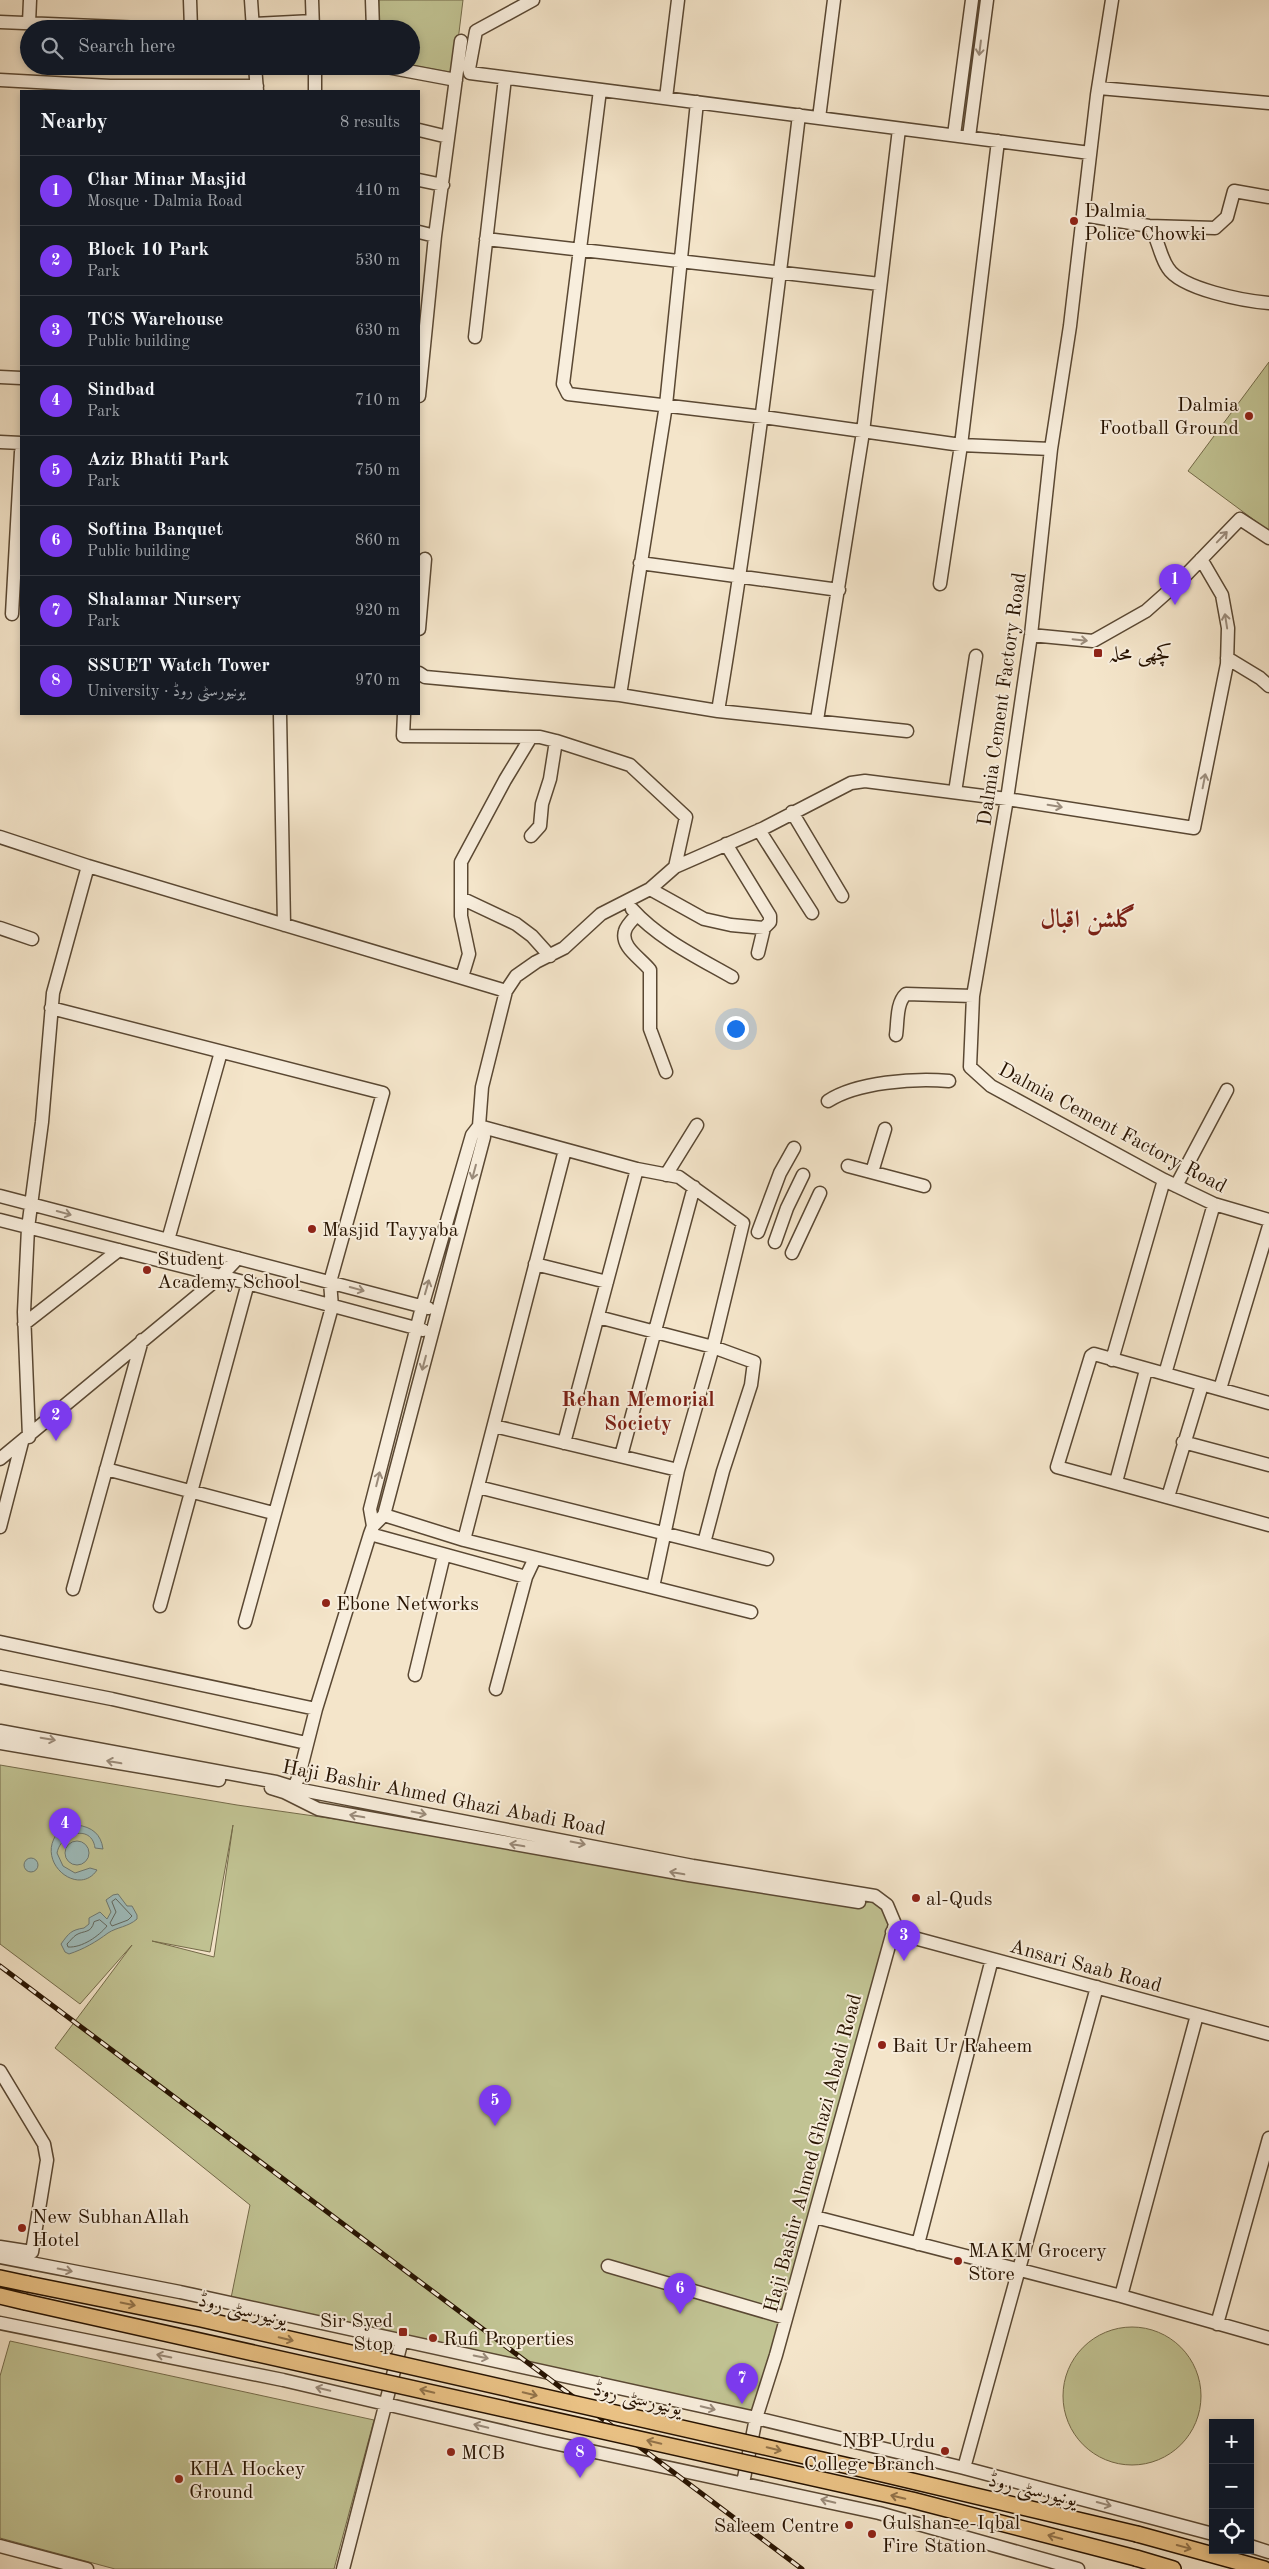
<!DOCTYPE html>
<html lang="en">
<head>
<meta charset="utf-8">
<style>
	:root { --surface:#171b24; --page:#20242c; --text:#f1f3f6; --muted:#9ea1a6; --line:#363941; --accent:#7c3aed }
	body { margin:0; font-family:"Old Standard TT",Amiri,serif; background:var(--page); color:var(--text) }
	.controls { position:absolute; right:15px; bottom:15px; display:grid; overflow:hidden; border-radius:0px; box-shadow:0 2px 8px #0003 }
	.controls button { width:45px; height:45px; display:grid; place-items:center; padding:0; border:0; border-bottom:1px solid var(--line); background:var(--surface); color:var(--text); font:25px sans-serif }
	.you { position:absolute; left:735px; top:1028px; width:18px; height:18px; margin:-12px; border:4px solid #fff; border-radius:50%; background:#1a73e8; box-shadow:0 0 0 8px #1a73e833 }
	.badge { display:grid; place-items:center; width:32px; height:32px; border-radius:50%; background:var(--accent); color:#fff; font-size:16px; font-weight:700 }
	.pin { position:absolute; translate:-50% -41px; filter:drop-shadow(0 1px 2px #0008) }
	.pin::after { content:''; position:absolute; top:26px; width:18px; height:15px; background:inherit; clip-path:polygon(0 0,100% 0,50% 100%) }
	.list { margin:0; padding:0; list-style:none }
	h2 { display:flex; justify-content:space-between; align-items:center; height:65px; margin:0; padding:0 20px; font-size:21px }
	h2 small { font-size:16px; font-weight:400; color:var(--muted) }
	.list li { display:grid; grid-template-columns:32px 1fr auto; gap:15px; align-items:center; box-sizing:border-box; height:70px; padding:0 20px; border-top:1px solid var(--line) }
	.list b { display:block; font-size:19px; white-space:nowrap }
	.list p { margin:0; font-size:16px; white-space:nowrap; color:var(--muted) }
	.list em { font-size:16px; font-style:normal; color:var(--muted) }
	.icon { flex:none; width:28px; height:28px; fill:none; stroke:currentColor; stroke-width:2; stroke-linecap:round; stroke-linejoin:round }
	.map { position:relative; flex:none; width:1269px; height:2569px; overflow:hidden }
	.search { position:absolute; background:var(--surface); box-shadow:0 2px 8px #0003; left:20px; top:20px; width:400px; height:55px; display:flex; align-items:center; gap:12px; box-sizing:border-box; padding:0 18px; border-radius:28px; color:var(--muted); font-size:19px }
	.panel { position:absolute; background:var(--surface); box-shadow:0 2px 8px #0003; left:20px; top:90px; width:400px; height:625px; border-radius:0px }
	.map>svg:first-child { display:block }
</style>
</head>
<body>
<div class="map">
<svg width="1269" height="2569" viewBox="0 0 1269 2569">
	<rect width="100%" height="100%" fill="#f4e5ca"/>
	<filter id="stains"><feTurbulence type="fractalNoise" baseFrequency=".004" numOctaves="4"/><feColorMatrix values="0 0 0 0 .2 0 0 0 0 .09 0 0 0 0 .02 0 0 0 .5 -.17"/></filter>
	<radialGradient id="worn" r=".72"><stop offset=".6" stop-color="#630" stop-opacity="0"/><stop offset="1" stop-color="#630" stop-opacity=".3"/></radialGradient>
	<!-- green -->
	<path fill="#c1c393" stroke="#746b4a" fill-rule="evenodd" d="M379,0H463L454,73L411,65V29H379Z
		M1269,362V531L1188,471Z
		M0,1765L237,1805L875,1896L886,1905L892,1931L757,2418L230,2303L250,2205L55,2048L132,1945L80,2004L0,1944ZM233,1825L214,1957L152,1941L210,1952Z
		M1063 2396a69 69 0 1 1 138 0a69 69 0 1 1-138 0Z
		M10,2341L374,2420L334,2569H115L0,2538V2376Z"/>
	<!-- water -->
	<path fill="#9ebdbd" stroke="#6e7972" d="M77,1825C92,1827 101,1834 103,1849L95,1848C92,1824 61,1832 57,1853L63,1866L75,1873L90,1868L97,1870C79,1897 37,1864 56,1835Z
		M65 1853a12 12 0 1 1 24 0a12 12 0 1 1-24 0Z
		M24 1865a7 7 0 1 1 14 0a7 7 0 1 1-14 0Z
		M118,1894L127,1906H132L137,1915V1919C128,1927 117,1927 108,1933C96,1942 84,1949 69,1954L65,1952L61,1944C69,1933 71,1930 84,1928L89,1924V1918L100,1912L107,1919L111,1912L106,1900L113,1895Z"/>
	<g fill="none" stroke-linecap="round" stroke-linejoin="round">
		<!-- shore -->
		<path stroke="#62685f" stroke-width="1" d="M116,1899L132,1916L128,1920L112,1926L110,1923L116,1912L112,1902Z
			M100,1920L107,1926C99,1936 82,1948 68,1947L67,1944C70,1941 73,1937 76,1935C84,1930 91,1934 94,1922Z"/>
		<defs>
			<path id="minor" d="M190,0L191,29
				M251,0L253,29
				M312,0L313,29
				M372,0L373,29
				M533,0L476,31L469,69L470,73L1090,153
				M1112,0L1097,95L1070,326L1051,449L1031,635L1007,799L973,996L970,1067L991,1086L1164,1180L1214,1204L1269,1220
				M0,22L166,29
				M29,23L30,0
				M253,24L313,21
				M255,66L257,91
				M315,66V91
				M381,66L456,80
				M0,80L110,86H257
				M1099,88L1269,103
				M600,90L563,384L568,394L763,417L961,445L1051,449
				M666,98L678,0
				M819,118L834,0
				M419,130L448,137
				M954,135L972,0
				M969,137L987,0
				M419,180L443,185
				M1083,215L1149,226L1215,228L1227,217L1234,191L1269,197
				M1149,226C1159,239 1159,255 1168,268C1181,289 1244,301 1269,303
				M419,232L435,236
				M486,239L880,284
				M475,337L505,78
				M0,377L21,378
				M419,396L435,236L461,41
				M0,442L21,443
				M640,563L839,590
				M940,584L961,445L998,141
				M12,614L21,452
				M419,629L425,559
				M1031,635L1093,641L1146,611L1182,579L1240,519L1269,538
				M1227,658L1260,678L1269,686
				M419,673L425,677L620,695L718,711L907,731
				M620,695L666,405L697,102
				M718,711C751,513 775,315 799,115
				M280,714L284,925
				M404,714L403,736L540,737L556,741L630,765L686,817L675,867
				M817,720L863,432L899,129
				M955,792L976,656
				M792,812L842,896
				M759,830L812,913
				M531,836L540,826L542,804L550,779L556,741
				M0,837L88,866L506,991
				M650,889L704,919L731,925L764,928L770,922V916L726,844
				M461,898L516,924L532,936L550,956
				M632,909C659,939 697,957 732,977
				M637,915C633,919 626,926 625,931C620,947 642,959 650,970V1029L666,1072
				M0,928L32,939
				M758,953L764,928
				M462,977L469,954L461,916V862L505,780L531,737
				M51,1008L383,1093L330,1282L332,1307L245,1622
				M896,1035C898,1022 896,1003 906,994L973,996
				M828,1101C857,1082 914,1078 949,1081
				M479,1126L637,1169L679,1177L743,1223L713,1347L678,1470L653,1587
				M848,1166L924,1186
				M872,1172L885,1129
				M666,1175L697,1125
				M1176,1186L1227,1090
				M0,1196L428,1308
				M0,1220L221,1276L423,1330
				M758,1232L780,1173L794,1148
				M168,1240L221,1052
				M775,1242L787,1208L803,1175
				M792,1253L820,1193
				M535,1264L607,1282
				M598,1317L713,1347L754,1362L751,1385L723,1471L704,1543
				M24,1324L119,1250
				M1112,1360L1164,1180
				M1165,1374L1214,1204
				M1220,1389L1269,1226
				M1269,1403L1094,1354L1091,1356L1057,1467L1269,1525
				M494,1426L678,1470
				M29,1437L24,1312L28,1228L42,1122L53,993L88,866
				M1183,1442L1269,1465
				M564,1443L637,1169
				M621,1456L694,1187
				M0,1459L221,1276L238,1258
				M106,1469L273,1513
				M1116,1482L1146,1370
				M478,1487L767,1559
				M1168,1497L1202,1385
				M384,1515L464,1540L751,1612
				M373,1526L370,1509L422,1307L472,1135L479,1126L482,1087L506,991L516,976L536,962L564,948L601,914L650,889L675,867L764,828L851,783L865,781L1007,799L1194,828L1227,664L1228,628L1222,595L1201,559
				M0,1527L22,1442
				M370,1534L526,1577
				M464,1540L565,1150
				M73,1589L142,1340
				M160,1606L248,1283
				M0,1642L316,1709
				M415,1675L444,1555
				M0,1677L112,1699L306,1743
				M496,1689L526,1577L535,1558
				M0,1731L276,1782L302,1790L693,1866L875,1896L887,1905L895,1924L776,2355L756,2418L743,2483
				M0,1743L219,1780
				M271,1788L284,1792L318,1809L689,1875L859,1902
				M291,1794L299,1776L316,1709L370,1534L373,1526L384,1515L484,1137L479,1126
				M892,1932L1269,2034
				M0,2071L44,2144L47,2160L32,2252L0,2247
				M815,2217L1121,2296L1269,2338
				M918,2244L992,1959
				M0,2257L180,2292L756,2418L964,2468L1213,2534
				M608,2266L786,2318
				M1121,2296L1197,2015
				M0,2323L283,2380L544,2441L879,2513L1078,2569
				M1217,2324L1269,2138
				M964,2468L1097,1987
				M0,2546L87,2569
				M1250,2546L1269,2552
				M343,2569L402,2340"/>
			<path id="major" d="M0,2278L28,2284
				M0,2296L25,2302
				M1137,2534L1264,2569
				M1136,2558L1173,2569"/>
		</defs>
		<!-- minor casing -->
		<use href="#minor" stroke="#5a4833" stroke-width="15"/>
		<!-- major casing -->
		<use href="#major" stroke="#271301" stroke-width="18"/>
		<!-- minor -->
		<use href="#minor" stroke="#f8eedd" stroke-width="12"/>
		<!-- major -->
		<use href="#major" stroke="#eac285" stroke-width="15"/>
		<defs>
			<path id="rail" d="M0,1966L802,2569"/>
		</defs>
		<!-- rail casing -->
		<use href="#rail" stroke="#271301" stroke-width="5"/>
		<!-- rail -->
		<use href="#rail" stroke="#f8eedd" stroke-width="3" stroke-dasharray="9" stroke-linecap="butt"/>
		<defs>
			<path id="major-bridge" d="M28,2284L201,2319L853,2467L1137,2534
				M25,2302L912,2500L1136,2558"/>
		</defs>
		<!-- major-bridge casing -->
		<use href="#major-bridge" stroke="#271301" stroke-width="18" stroke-linecap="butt"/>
		<!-- major-bridge -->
		<use href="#major-bridge" stroke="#eac285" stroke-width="15"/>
	</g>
	<!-- one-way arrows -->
	<defs><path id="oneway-shaft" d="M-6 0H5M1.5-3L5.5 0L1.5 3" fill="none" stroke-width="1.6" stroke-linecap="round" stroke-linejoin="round" transform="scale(1.25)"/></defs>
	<g stroke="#9a8b7a">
		<use href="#oneway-shaft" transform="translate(980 48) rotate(97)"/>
		<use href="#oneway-shaft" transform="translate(1222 537) rotate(-46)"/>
		<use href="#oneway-shaft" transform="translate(1226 621) rotate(-99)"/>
		<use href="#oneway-shaft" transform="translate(1080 640) rotate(6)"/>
		<use href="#oneway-shaft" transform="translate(1204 781) rotate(-79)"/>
		<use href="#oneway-shaft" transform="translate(1055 806) rotate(9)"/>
		<use href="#oneway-shaft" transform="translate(474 1172) rotate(105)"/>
		<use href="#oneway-shaft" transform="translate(64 1213) rotate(15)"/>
		<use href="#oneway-shaft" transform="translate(427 1287) rotate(-74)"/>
		<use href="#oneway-shaft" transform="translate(357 1289) rotate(15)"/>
		<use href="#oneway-shaft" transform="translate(424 1363) rotate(105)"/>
		<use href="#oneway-shaft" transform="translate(378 1479) rotate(-76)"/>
		<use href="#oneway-shaft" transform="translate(48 1739) rotate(10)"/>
		<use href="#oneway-shaft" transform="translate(114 1762) rotate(-170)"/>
		<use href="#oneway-shaft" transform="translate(419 1813) rotate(11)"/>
		<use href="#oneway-shaft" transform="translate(357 1816) rotate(-170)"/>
		<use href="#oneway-shaft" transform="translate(578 1843) rotate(11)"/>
		<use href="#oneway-shaft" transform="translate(517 1845) rotate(-170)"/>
		<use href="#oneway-shaft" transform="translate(677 1873) rotate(-170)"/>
		<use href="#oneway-shaft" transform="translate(65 2270) rotate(11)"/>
		<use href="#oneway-shaft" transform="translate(164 2356) rotate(-169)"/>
		<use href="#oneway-shaft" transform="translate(481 2357) rotate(12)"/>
		<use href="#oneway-shaft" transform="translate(323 2389) rotate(-167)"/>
		<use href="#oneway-shaft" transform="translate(708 2408) rotate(13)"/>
		<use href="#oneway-shaft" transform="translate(481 2426) rotate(-167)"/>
		<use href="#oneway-shaft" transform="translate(828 2501) rotate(-167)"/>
		<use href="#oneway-shaft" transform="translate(1104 2504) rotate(15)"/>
	</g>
	<g stroke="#92734a">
		<use href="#oneway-shaft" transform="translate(128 2304) rotate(12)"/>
		<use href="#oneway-shaft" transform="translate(286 2339) rotate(13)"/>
		<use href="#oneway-shaft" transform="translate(427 2391) rotate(-167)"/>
		<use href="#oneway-shaft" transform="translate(530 2394) rotate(13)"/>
		<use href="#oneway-shaft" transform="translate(654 2442) rotate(-167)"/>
		<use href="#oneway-shaft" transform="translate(774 2449) rotate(13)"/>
		<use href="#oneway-shaft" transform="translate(898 2497) rotate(-167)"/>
		<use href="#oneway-shaft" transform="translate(1055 2537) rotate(-165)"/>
		<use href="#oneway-shaft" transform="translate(1184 2547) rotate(15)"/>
	</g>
	<!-- markers -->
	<g fill="#8f2418" stroke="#f8eedd" stroke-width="2">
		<circle cx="1074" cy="221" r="5"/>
		<circle cx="1249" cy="416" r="5"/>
		<rect x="1093" y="648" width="10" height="10" rx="2.5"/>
		<circle cx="312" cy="1229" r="5"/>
		<circle cx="147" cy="1270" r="5"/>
		<circle cx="326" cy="1603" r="5"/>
		<circle cx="916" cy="1898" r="5"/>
		<circle cx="882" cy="2045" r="5"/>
		<circle cx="22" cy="2228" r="5"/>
		<circle cx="958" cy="2261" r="5"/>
		<rect x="398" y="2327" width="10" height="10" rx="2.5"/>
		<circle cx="433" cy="2338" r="5"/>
		<circle cx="945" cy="2451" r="5"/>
		<circle cx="451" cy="2452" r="5"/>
		<circle cx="179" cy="2479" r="5"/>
		<circle cx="849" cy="2525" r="5"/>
		<circle cx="872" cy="2534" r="5"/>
	</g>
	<g text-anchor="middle" stroke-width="4" stroke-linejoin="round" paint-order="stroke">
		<!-- poi labels -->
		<g font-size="20" fill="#271301" stroke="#f8eedd" text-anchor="start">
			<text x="1084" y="217">Dalmia<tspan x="1084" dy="23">Police Chowki</tspan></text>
			<text x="1239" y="411" text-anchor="end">Dalmia<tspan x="1239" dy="23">Football Ground</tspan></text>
			<text x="1108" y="660">کچھی محلہ</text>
			<text x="322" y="1236">Masjid Tayyaba</text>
			<text x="157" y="1265">Student<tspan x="157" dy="23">Academy School</tspan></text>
			<text x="336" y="1610">Ebone Networks</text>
			<text x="926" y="1905">al-Quds</text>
			<text x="892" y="2052">Bait Ur Raheem</text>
			<text x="32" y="2223">New SubhanAllah<tspan x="32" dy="23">Hotel</tspan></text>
			<text x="968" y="2257">MAKM Grocery<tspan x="968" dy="23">Store</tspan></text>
			<text x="393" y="2327" text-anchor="end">Sir Syed<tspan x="393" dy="23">Stop</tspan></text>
			<text x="443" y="2345">Rufi Properties</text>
			<text x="935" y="2447" text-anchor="end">NBP Urdu<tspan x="935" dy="23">College Branch</tspan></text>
			<text x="461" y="2459">MCB</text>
			<text x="189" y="2475">KHA Hockey<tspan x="189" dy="23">Ground</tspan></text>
			<text x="882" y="2529">Gulshan-e-Iqbal<tspan x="882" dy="23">Fire Station</tspan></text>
			<text x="839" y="2532" text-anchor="end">Saleem Centre</text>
		</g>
		<!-- street labels -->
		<g font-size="20" fill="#271301" stroke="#f8eedd">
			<text transform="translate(1001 699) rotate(-82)" y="7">Dalmia Cement Factory Road</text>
			<text transform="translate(1113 1127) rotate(28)" y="7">Dalmia Cement Factory Road</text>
			<text transform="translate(444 1797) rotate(11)" y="7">Haji Bashir Ahmed Ghazi Abadi Road</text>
			<text transform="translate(1086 1965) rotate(15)" y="7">Ansari Saab Road</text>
			<text transform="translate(812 2153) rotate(-75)" y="7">Haji Bashir Ahmed Ghazi Abadi Road</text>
			<text transform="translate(243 2309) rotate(13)" y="7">یونیورسٹی روڈ</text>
			<text transform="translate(638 2398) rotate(13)" y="7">یونیورسٹی روڈ</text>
			<text transform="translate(1033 2489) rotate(13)" y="7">یونیورسٹی روڈ</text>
		</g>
		<!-- neighbourhood labels -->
		<g font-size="21" font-weight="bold" fill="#7a1f14" stroke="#f8eedd">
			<text x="638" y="1406">Rehan Memorial<tspan x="638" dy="24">Society</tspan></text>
		</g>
		<!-- district labels -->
		<g font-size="25" font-weight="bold" fill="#7a1f14" stroke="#f8eedd">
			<text x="1088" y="927">گلشن اقبال</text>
		</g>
	</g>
	<rect width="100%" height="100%" filter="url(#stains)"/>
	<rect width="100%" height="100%" fill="url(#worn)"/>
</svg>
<div class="controls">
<button>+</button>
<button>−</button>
<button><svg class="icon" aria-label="locate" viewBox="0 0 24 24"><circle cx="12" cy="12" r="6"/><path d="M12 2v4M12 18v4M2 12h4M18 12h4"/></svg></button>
</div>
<div class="you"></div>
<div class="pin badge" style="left:1175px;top:605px">1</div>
<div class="pin badge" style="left:56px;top:1441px">2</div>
<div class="pin badge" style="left:904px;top:1961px">3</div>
<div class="pin badge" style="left:65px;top:1849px">4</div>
<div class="pin badge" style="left:495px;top:2126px">5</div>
<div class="pin badge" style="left:680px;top:2314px">6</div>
<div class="pin badge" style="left:742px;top:2404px">7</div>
<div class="pin badge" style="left:580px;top:2478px">8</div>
<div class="search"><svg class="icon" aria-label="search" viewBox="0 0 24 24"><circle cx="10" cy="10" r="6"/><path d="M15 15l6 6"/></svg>Search here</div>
<section class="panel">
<h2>Nearby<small>8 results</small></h2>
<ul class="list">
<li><span class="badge">1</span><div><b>Char Minar Masjid</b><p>Mosque · Dalmia Road</p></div><em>410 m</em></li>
<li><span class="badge">2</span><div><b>Block 10 Park</b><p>Park</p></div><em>530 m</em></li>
<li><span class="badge">3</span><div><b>TCS Warehouse</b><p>Public building</p></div><em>630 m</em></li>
<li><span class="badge">4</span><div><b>Sindbad</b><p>Park</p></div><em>710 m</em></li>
<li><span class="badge">5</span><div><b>Aziz Bhatti Park</b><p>Park</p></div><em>750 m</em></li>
<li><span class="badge">6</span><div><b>Softina Banquet</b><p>Public building</p></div><em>860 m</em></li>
<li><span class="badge">7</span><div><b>Shalamar Nursery</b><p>Park</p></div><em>920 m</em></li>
<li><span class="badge">8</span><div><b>SSUET Watch Tower</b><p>University · یونیورسٹی روڈ</p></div><em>970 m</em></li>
</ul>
</section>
</div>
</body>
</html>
